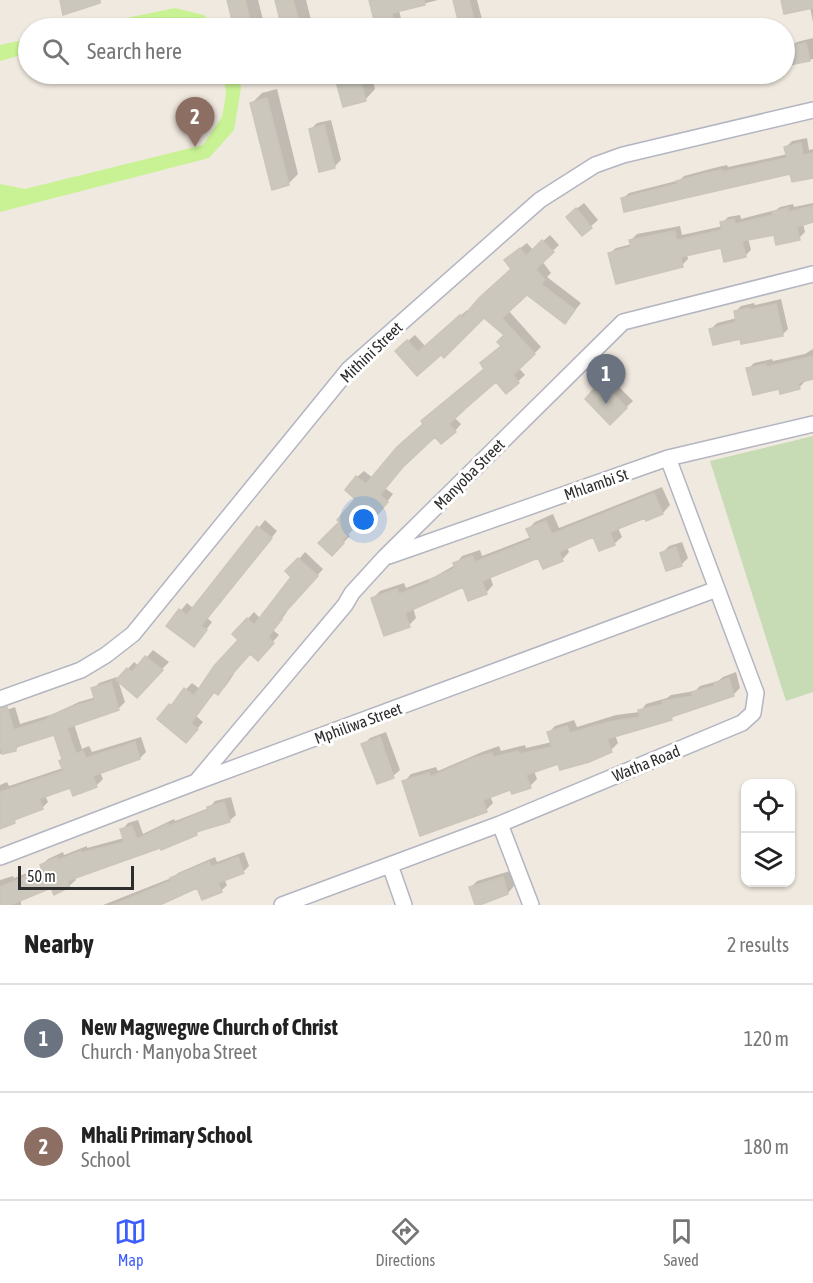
<!DOCTYPE html>
<html lang="en">
<head>
<meta charset="utf-8">
<style>
	:root { --surface:#fff; --page:#f2f2f2; --text:#222; --muted:#767676; --line:#e0e0e0; --accent:#3d5eff }
	body { margin:0; font-family:"Asap Condensed",sans-serif; background:var(--page); color:var(--text) }
	.controls { position:absolute; right:18px; bottom:18px; display:grid; overflow:hidden; border-radius:12px; box-shadow:0 2px 4px #0004 }
	.controls button { width:54px; height:54px; display:grid; place-items:center; padding:0; border:0; border-bottom:2px solid var(--line); background:var(--surface); color:var(--text); font:30px sans-serif }
	.scale { position:absolute; left:18px; bottom:15px; width:116px; box-sizing:border-box; padding-left:6px; border:3px solid #2d2d2d; border-top:0; font-size:16px; line-height:21px; white-space:nowrap; color:#2d2d2d; -webkit-text-stroke:4px #fff; paint-order:stroke }
	.you { position:absolute; left:364px; top:520px; width:21px; height:21px; margin:-15px; border:4px solid #fff; border-radius:50%; background:#1a73e8; box-shadow:0 0 0 9px #1a73e833 }
	.badge { display:grid; place-items:center; width:39px; height:39px; border-radius:50%; background:var(--accent); color:#fff; font-size:20px; font-weight:700 }
	.pin { position:absolute; translate:-50% -50px; filter:drop-shadow(0 2px 3px #0008) }
	.pin::after { content:''; position:absolute; top:32px; width:21px; height:18px; background:inherit; clip-path:polygon(0 0,100% 0,50% 100%) }
	.list { margin:0; padding:0; list-style:none }
	h2 { display:flex; justify-content:space-between; align-items:center; height:78px; margin:0; padding:0 24px; font-size:26px }
	h2 small { font-size:20px; font-weight:400; color:var(--muted) }
	.list li { display:grid; grid-template-columns:39px 1fr auto; gap:18px; align-items:center; box-sizing:border-box; height:108px; padding:0 24px; border-top:2px solid var(--line) }
	.list b { display:block; font-size:22px; white-space:nowrap }
	.list p { margin:0; font-size:20px; white-space:nowrap; color:var(--muted) }
	.list em { font-size:20px; font-style:normal; color:var(--muted) }
	.icon { flex:none; width:33px; height:33px; fill:none; stroke:currentColor; stroke-width:2; stroke-linecap:round; stroke-linejoin:round }
	.map { position:relative; flex:none; width:813px; height:905px; overflow:hidden }
	.search { position:absolute; background:var(--surface); box-shadow:0 2px 4px #0004; left:18px; right:18px; top:18px; height:66px; display:flex; align-items:center; gap:15px; box-sizing:border-box; padding:0 21px; border-radius:33px; color:var(--muted); font-size:22px }
	.sheet { height:294px; background:var(--surface) }
	nav { display:flex; justify-content:space-around; align-items:center; box-sizing:border-box; height:84px; border-top:2px solid var(--line); background:var(--surface); font-size:16px; color:var(--muted) }
	nav a { display:grid; justify-items:center; gap:3px }
	nav .on { color:var(--accent) }
	.map>svg:first-child { display:block }
</style>
</head>
<body>
<div class="map">
<svg width="813" height="905" viewBox="0 0 813 905">
	<rect width="100%" height="100%" fill="#f0e9df"/>
	<!-- cemetery -->
	<path fill="#c7dbb5" d="M813,436V692L786,701L710,461Z"/>
	<!-- pitch -->
	<path fill="#c8f293" d="M175,8L204,15L216,28H195L184,23L164,24L143,28H78Z
		M28,39V53L0,61V45Z
		M224,74H239L241,88L234,130L209,158L0,212V184L25,189L203,145L222,117L226,94Z"/>
	<!-- shadow -->
	<path fill="#0003" d="M229,0H258L265,28H236Z
		M277,0H306L313,28H284Z
		M372,0H438L399,10L403,28H378Z
		M455,0H477L484,27L462,28Z
		M783,0H813V22L810,7Z
		M813,38V59L788,64L784,68V50L797,42Z
		M336,74H371L375,89L365,100L344,105Z
		M739,74H761L740,78Z
		M277,89L298,174L288,184L252,103L262,93Z
		M331,120L341,160L334,167L310,130L317,123Z
		M807,138L809,150L813,149V172H792L623,198L629,193L680,180L684,176L714,168L727,165L728,167L788,154L786,147L792,141Z
		M584,203L598,220L582,234L575,210Z
		M813,203V221L803,224L805,232L799,238L775,233L748,238L751,250L745,256L722,246L687,254L688,259L682,265L610,253L616,248L632,244L631,240L637,234L680,226L682,235L723,226L722,223L728,217L740,215L741,219L776,210L780,207L793,204L794,207Z
		M550,235L559,245L542,261L551,273L547,277L581,303L565,322L527,293L508,310L541,347L519,368L525,375L506,392L496,380L454,417L461,424L455,431L435,435L408,461L385,488L393,494L383,507L370,509L347,534L350,536L332,554L341,522L357,499V477L364,471L373,478L486,368L502,345L506,335L484,316L418,374L403,345L415,335L426,347L467,310L469,312L513,269V254L527,243L533,250Z
		M781,299L788,329L782,335L741,337L711,329L717,323L737,318L735,312L741,306L754,303L755,305Z
		M813,349V377L805,379V381L799,388L780,387L748,369L754,363L772,359L773,361L805,354Z
		M608,376L633,401L610,423L602,382Z
		M662,487L670,505L663,513L647,519L646,517L618,528L622,537L614,544L594,535L567,547L569,552L562,560L539,556L490,576L493,585L486,593L464,585L413,608L416,618L409,625L373,598L380,591L404,583L406,588L434,577L455,565L462,556L480,550L482,556L531,537L528,529L535,522L553,514L559,528Z
		M265,520L277,531L207,618L212,622L200,638L168,626L187,603L194,609Z
		M682,542L688,558L681,565L662,553L669,546Z
		M305,552L323,569L286,611L287,612L273,630L279,635L257,659L251,652L232,673L234,674L225,687L218,693L215,691L196,716L203,722L192,735L170,706L192,683L200,689L240,640L234,634L254,612L261,619L293,577L299,559Z
		M153,650L169,662L137,695L119,679L134,662L139,666Z
		M736,672L740,688L733,695L675,715L671,719L615,735L618,743L611,750L559,762L534,771L537,779L530,786L511,788L490,796L493,803L486,810L404,782L411,774L436,767L438,771L482,752L499,746L501,751L525,745L526,748L552,742L548,733L555,726L574,720L577,727L616,715L640,712L646,704L667,698L671,695L695,691L700,686L718,681L723,677Z
		M117,677L125,702L119,708L74,724L82,749L89,746L92,752L141,737L146,752L140,758L100,772L103,779L97,785L74,794L71,786L45,795L48,802L42,808L20,816L14,822L0,827V785L7,782L9,786L63,768V758L55,734L21,744L16,749L0,754V712L15,707L20,724L53,714L79,702L96,697L93,689L99,683Z
		M386,732L400,770L393,776L363,745L370,738Z
		M231,797L236,815L229,821L201,829L196,834L74,877L76,880L69,886H51L21,899V905H0V880L13,876L14,878L43,867L42,865L48,859L63,852L64,855L87,846V848L124,838L122,830L128,823L138,820L143,834L174,819L175,821L209,808L215,801Z
		M244,852L249,866L243,872L224,879L227,885L221,891L198,886L164,901L160,905H103L174,877L178,873L215,857L217,862Z
		M510,871L514,886L508,893L471,887L477,881Z"/>
	<!-- building -->
	<path fill="#cbc7bd" stroke="#ccc5b8" stroke-width="1.5" d="M60,0H100V3L63,15Z
		M227,0H245L252,28H234Z
		M275,0H293L301,28H282Z
		M369,0H424L425,5L392,13L395,28H376Z
		M453,0H469L476,28H460Z
		M781,0H813V8L784,14Z
		M806,43L810,61L784,66V48Z
		M334,74H359L366,101L343,107Z
		M267,98L289,185L272,190L250,103Z
		M324,125L335,168L319,172L309,129Z
		M801,143L803,155L813,153V178L792,182L790,174L624,212L621,198L677,184L676,181L707,173L722,170V172L787,158L784,147Z
		M813,206V222L797,227L800,240L776,245L774,235L742,241L746,257L724,262L721,248L681,257L683,267L616,284L608,253L631,247L629,240L675,231L677,240L722,230L720,222L734,219L735,224L773,215L772,212L788,208V212Z
		M576,208L592,228L582,236L566,217Z
		M542,240L554,252L536,269L545,280L541,284L575,310L565,324L527,295L502,318L535,354L513,375L519,383L506,394L496,382L466,408L449,424L456,432L441,444L435,437L403,467L380,495L388,502L376,516L369,510L342,541L344,543L332,556L318,543L339,522L337,520L355,499L345,490L356,476L366,484L397,447L423,424L421,421L484,369L480,363L501,346L497,342L504,335L484,318L444,358L441,355L417,376L395,351L407,340L418,352L460,315L462,318L479,298L511,269L504,260L520,248L526,256Z
		M776,304L783,336L741,344L740,339L713,345L709,329L736,322L734,311L749,308V310Z
		M813,356V379L798,383L800,389L780,394L779,389L753,395L746,368L766,364V367Z
		M601,381L627,408L610,425L585,399Z
		M654,493L663,514L646,521L645,518L610,532L615,545L599,551L593,537L559,552L563,561L543,569L538,558L482,581L487,594L468,601L463,587L405,613L410,627L384,636L371,598L397,589L399,594L430,582L429,580L455,568L453,563L472,556L475,562L531,540L526,529L546,521L552,534Z
		M257,526L272,538L201,626L207,630L194,647L166,626L179,609L187,615Z
		M676,547L682,566L666,571L660,553Z
		M298,558L318,576L280,618L282,619L268,637L274,643L258,661L250,654L227,680L228,681L218,695L214,692L191,723L198,729L186,743L157,719L169,704L171,706L184,688L194,696L214,666L238,640L232,634L247,618L254,625L291,577L285,571Z
		M145,656L163,670L137,698L116,680L127,668L132,672Z
		M729,678L734,696L671,717L672,720L607,739L612,752L589,762L560,770L558,764L526,775L531,788L512,794L510,790L483,800L487,812L420,836L402,781L429,773L430,777L473,758L492,753L494,757L518,751L519,754L552,747L547,732L567,726L570,733L608,722L640,717L638,710L663,704L662,701L693,696L691,692L715,686L714,683Z
		M111,682L119,710L67,728L76,754L83,751L86,758L135,742L140,759L93,776L97,787L73,796L70,788L39,799L43,809L14,820L15,823L0,829V792L63,771L59,761L62,759L54,735L16,747V751L2,754L0,744V709L7,707L14,730L48,719V717L71,707L95,700L91,688Z
		M380,737L394,778L377,784L361,744Z
		M224,802L230,822L196,832L197,835L161,850L160,848L67,881L70,887L54,895L51,888L10,905H0V887L42,870L40,865L57,857L58,860L81,851V853L124,842L120,829L132,826L137,839L168,824L169,826L208,810L207,807Z
		M238,857L244,873L218,883L222,892L202,900L197,888L160,905H113L171,881L170,878L209,862L211,867Z
		M503,877L508,894L480,905H475L469,887Z"/>
	<g fill="none" stroke-linecap="round" stroke-linejoin="round">
		<defs>
			<path id="street" d="M389,556L668,458L813,424
				M0,699L81,670L106,655L133,634L349,369L540,200L595,165L623,155L813,110
				M196,782L345,605L352,593L384,558L623,322L813,274
				M500,824L531,905
				M0,857L196,782L717,589
				M390,865L404,905
				M282,905L500,824L742,723L753,713L756,693L668,458"/>
		</defs>
		<!-- street casing -->
		<use href="#street" stroke="#b3b5c2" stroke-width="18"/>
		<!-- street -->
		<use href="#street" stroke="#fff" stroke-width="15"/>
	</g>
	<g text-anchor="middle" stroke-width="6" stroke-linejoin="round" paint-order="stroke">
		<!-- street labels -->
		<g font-size="16" fill="#2d2d2d" stroke="#fff">
			<text transform="translate(371 352) rotate(-44)" y="6">Mithini Street</text>
			<text transform="translate(469 474) rotate(-45)" y="6">Manyoba Street</text>
			<text transform="translate(596 484) rotate(-19)" y="6">Mhlambi St</text>
			<text transform="translate(358 723) rotate(-20)" y="6">Mphiliwa Street</text>
			<text transform="translate(646 763) rotate(-22)" y="6">Watha Road</text>
		</g>
	</g>
</svg>
<div class="controls">
<button><svg class="icon" aria-label="locate" viewBox="0 0 24 24"><circle cx="12" cy="12" r="6"/><path d="M12 2v4M12 18v4M2 12h4M18 12h4"/></svg></button>
<button><svg class="icon" aria-label="layers" viewBox="0 0 24 24"><path d="M12 4l9 5-9 5-9-5zM3 14l9 5 9-5"/></svg></button>
</div>
<div class="scale">50 m</div>
<div class="you"></div>
<div class="pin badge" style="left:606px;top:404px;background:#6b7280">1</div>
<div class="pin badge" style="left:195px;top:147px;background:#8d6e63">2</div>
<div class="search"><svg class="icon" aria-label="search" viewBox="0 0 24 24"><circle cx="10" cy="10" r="6"/><path d="M15 15l6 6"/></svg>Search here</div>
</div>
<section class="sheet">
<h2>Nearby<small>2 results</small></h2>
<ul class="list">
<li><span class="badge" style="background:#6b7280">1</span><div><b>New Magwegwe Church of Christ</b><p>Church · Manyoba Street</p></div><em>120 m</em></li>
<li><span class="badge" style="background:#8d6e63">2</span><div><b>Mhali Primary School</b><p>School</p></div><em>180 m</em></li>
</ul>
</section>
<nav>
<a class="on"><svg class="icon" aria-label="map" viewBox="0 0 24 24"><path d="M3 6l6-2 6 2 6-2v14l-6 2-6-2-6 2zM9 4v14M15 6v14"/></svg>Map</a>
<a><svg class="icon" aria-label="directions" viewBox="0 0 24 24"><path d="M12 3l9 9-9 9-9-9zM9 14v-3h6M13 9l2 2-2 2"/></svg>Directions</a>
<a><svg class="icon" aria-label="saved" viewBox="0 0 24 24"><path d="M7 4h10v16l-5-4-5 4z"/></svg>Saved</a>
</nav>
</body>
</html>
